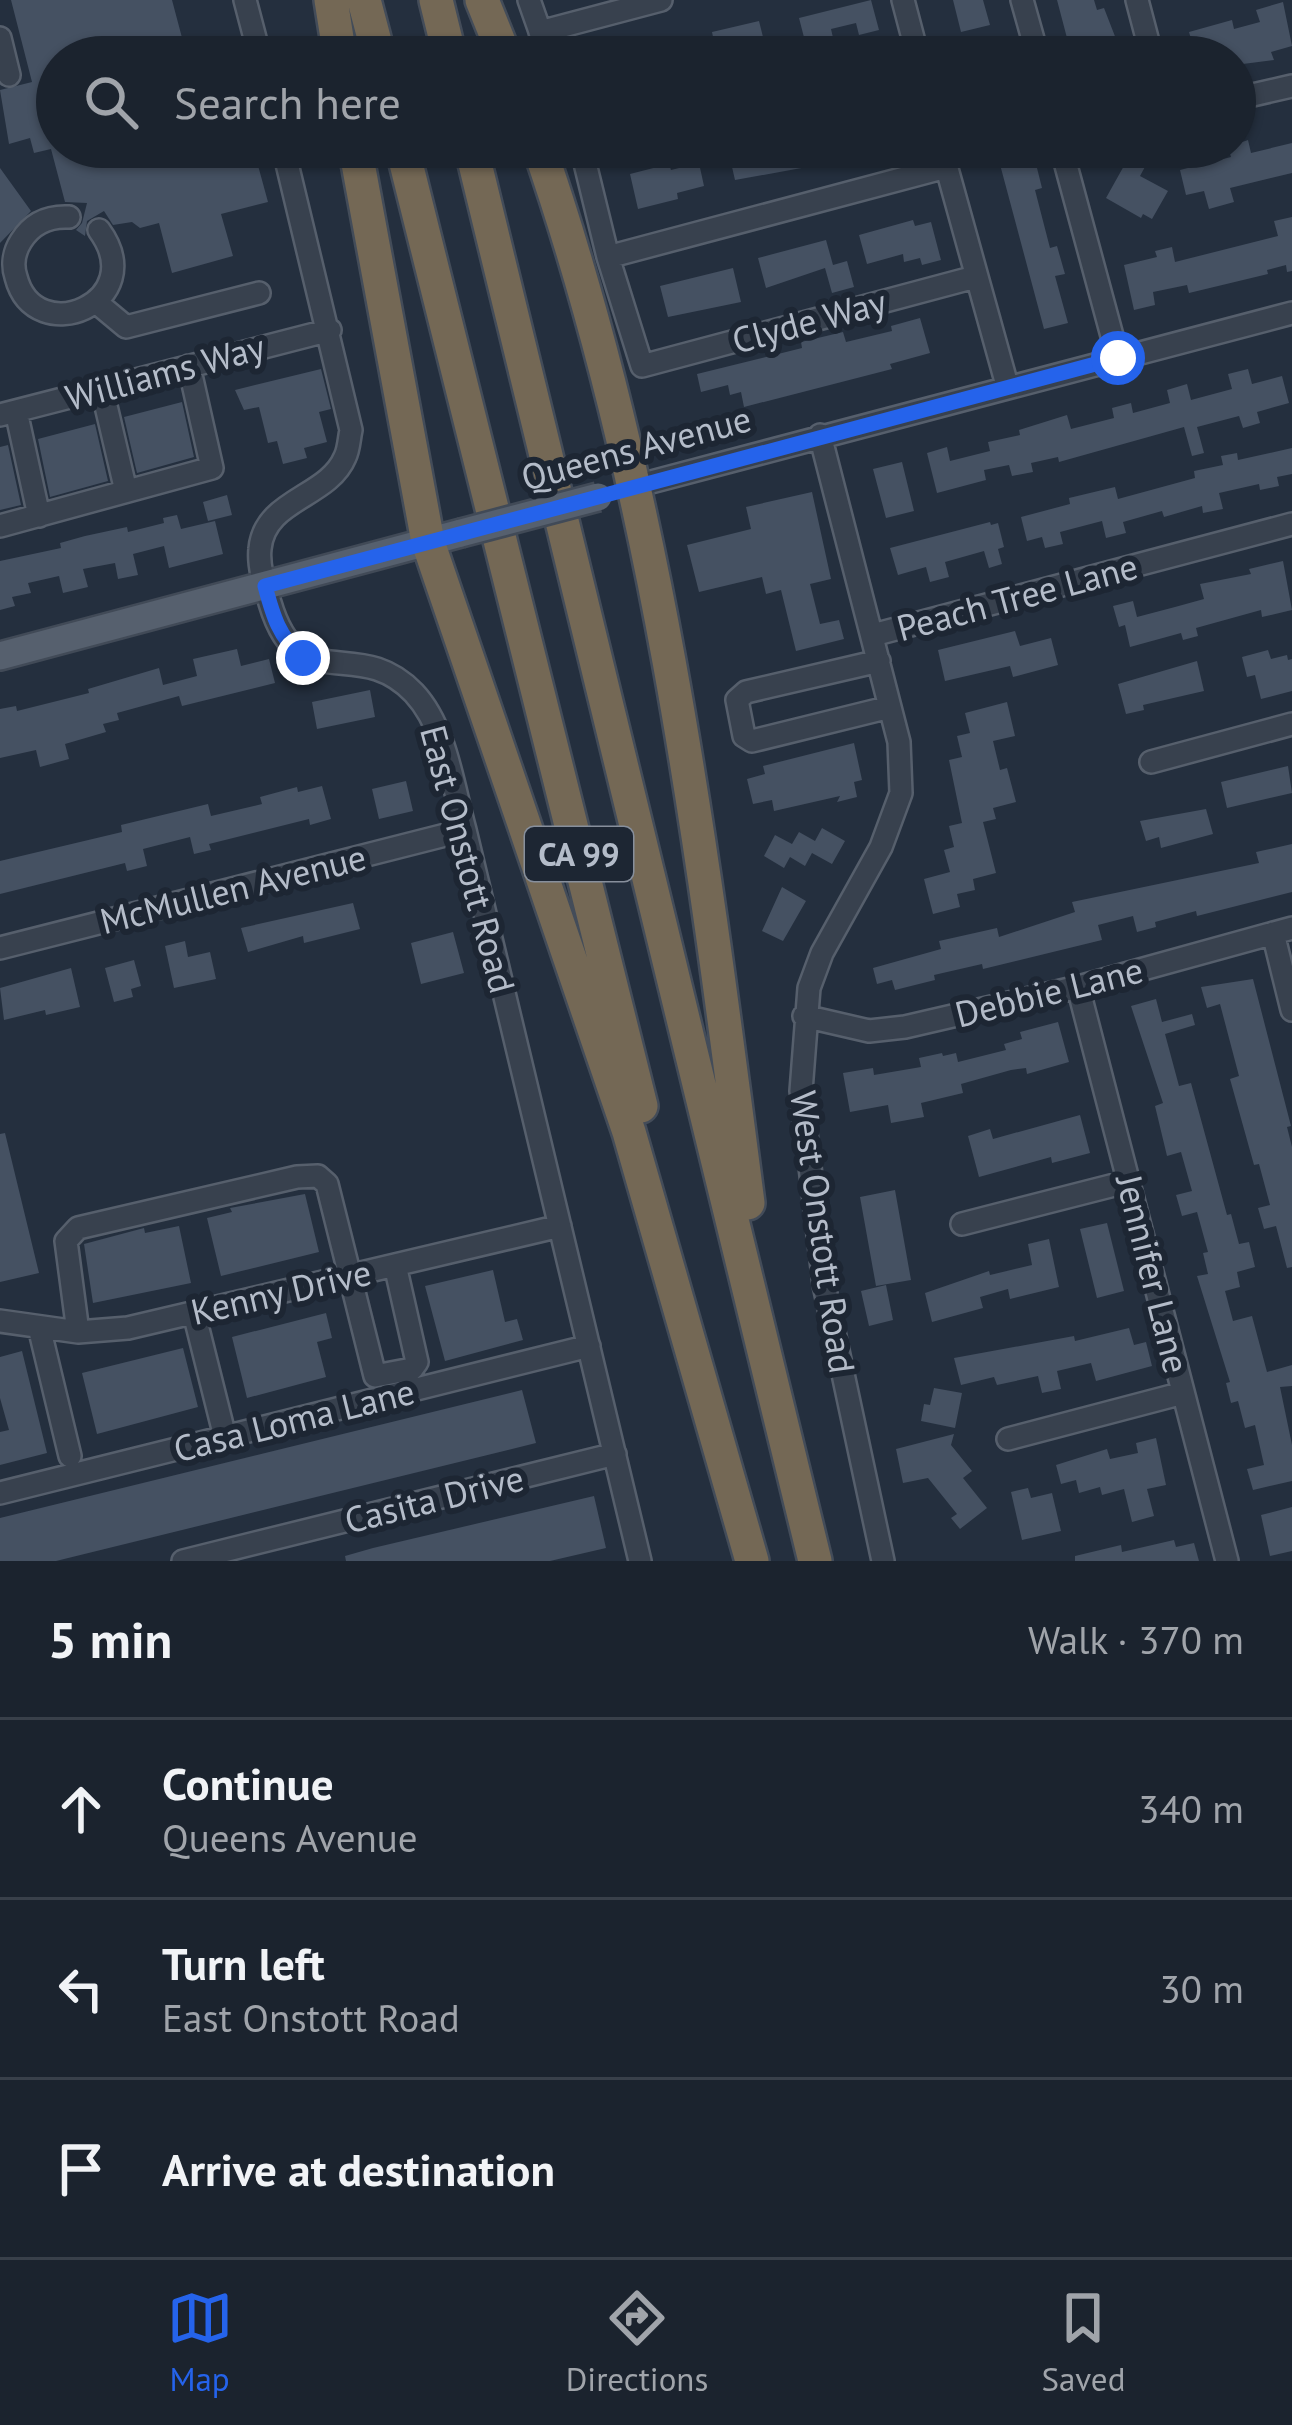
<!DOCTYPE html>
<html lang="en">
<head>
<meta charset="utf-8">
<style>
	:root { --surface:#1b232e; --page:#282f3a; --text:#f1f3f6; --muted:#a0a4aa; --line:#39404a; --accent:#2563eb }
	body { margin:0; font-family:"PT Sans",sans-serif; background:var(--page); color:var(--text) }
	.stop { position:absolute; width:36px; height:36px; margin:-27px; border:9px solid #2563eb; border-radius:50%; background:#fff }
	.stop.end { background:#2563eb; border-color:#fff; box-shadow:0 3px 12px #0008 }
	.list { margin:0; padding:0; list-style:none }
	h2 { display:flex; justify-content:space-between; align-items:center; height:156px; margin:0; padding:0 48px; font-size:51px }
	h2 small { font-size:39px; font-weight:400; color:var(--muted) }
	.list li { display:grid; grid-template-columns:78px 1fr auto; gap:36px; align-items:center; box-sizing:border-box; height:180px; padding:0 48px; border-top:3px solid var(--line) }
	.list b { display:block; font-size:45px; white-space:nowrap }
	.list p { margin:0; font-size:39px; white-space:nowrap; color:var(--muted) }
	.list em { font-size:39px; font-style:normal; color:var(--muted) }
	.icon { flex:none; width:66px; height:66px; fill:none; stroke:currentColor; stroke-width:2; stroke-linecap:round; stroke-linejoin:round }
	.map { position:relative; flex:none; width:1292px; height:1561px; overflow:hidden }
	.search { position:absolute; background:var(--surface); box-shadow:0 3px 9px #0004; left:36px; right:36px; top:36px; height:132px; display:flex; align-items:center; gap:30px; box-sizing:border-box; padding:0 42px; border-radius:66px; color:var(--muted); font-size:45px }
	.sheet { height:696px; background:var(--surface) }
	nav { display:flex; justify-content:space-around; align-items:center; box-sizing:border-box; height:168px; border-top:3px solid var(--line); background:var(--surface); font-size:33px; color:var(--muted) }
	nav a { display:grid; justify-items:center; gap:6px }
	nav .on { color:var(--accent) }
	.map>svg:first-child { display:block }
</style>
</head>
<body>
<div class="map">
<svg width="1292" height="1561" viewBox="0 0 1292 1561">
	<rect width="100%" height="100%" fill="#242f3e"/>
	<!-- building -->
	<path fill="#455162" d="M11,0H172L185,49L220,40L224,57H57V147H213L216,156L253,147L268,202L221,214L233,256L172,273L159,223L140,228L132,222L113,225L104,211L87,221L85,236L76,230L82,223L87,203L65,202L51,149L34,153L30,138L9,144L0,90L32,82Z
		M871,0L879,30L859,35L856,23L831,29L834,42L807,49L799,18Z
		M953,0H983L990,25L961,32Z
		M1057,0H1094L1097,10L1104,8L1123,57H1072Z
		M1283,2L1292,46L1271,52L1274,60L1235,65V57H1196L1189,32L1232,20L1234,29L1260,22L1256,10Z
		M759,21L764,41L776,38L780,57H760L758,50L717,57L712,32Z
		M1248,140L1251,153L1292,143V173L1230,188L1234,202L1209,209L1204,191L1186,195L1180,170L1231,157L1228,147Z
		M758,147H845V152L806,162L807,167L735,180L729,154Z
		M1032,148L1042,188L1035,190L1050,248L1057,246L1065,274L1055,276L1068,323L1044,329L998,157Z
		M1130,155L1146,165L1140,176L1168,191L1152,219L1143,214L1141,218L1106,198Z
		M699,163L704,186L677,193L678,199L638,209L630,174L669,164L671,170Z
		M0,168L31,211L0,243Z
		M1292,217V271L1287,272L1286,265L1267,270L1268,274L1189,293L1187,285L1153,292L1155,305L1134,310L1124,265L1157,257L1155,251L1172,247L1175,262L1278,236L1274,221Z
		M913,220L915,226L931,222L941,260L922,265L920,258L904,262L903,254L867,264L859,235Z
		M826,240L833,265L847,261L854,287L832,293L825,268L766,288L758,258Z
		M733,268L741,302L668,317L660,286Z
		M920,318L930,353L890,364L892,369L744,407L741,392L730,395L728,385L701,392L697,374L802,348L801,342L843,332L846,342L892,331L891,326Z
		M321,369L331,409L319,412L327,442L304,448L307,458L283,464L277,441L268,443L259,407L244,410L235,390Z
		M1248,369L1252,384L1282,376L1289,403L1257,412L1260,423L1243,428L1239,416L1197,427L1204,453L1192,456L1184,427L1059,462L1058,457L1031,463L1033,472L1012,476L1009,465L984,470L986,480L937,493L927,453L947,447L950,461L990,451L988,442L1020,435L1019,430L1067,415L1071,429L1114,418L1112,408L1131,403L1133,413L1170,403L1167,390L1187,384L1191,400L1232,389L1228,374Z
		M182,402L194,457L137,473L124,417Z
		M95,424L108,481L50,497L38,439Z
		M8,445L21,505L0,510V447Z
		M1292,448V474L1277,477L1279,486L1260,490L1259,484L1219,493L1223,509L1203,513L1202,506L1164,517L1162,511L1123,522L1126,533L1106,538L1102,521L1060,532L1063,544L1045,548L1042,537L1027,541L1021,517L1070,504L1069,498L1115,487L1118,499L1195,478L1194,471L1223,465L1221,456L1237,453L1238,460Z
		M902,462L914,511L886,518L873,469Z
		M812,492L831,579L810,584L820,624L839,620L844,639L796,651L781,590L766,594L762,577L699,592L687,545L751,529L746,507Z
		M227,495L232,515L208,521L203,502Z
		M177,515L181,529L215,521L223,554L169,568L164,546L133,554L138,575L118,579L115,563L83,569L88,587L63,593L59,576L28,583L31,593L12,597L15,606L0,610V561L61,548L60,543L85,536L127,527L128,532L164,523L163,518Z
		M990,522L991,525L998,523L1004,547L998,549L1002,564L989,568L984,551L945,562L949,577L930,582L926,567L898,575L890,548Z
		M1283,561L1292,610L1262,617L1261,610L1196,628L1198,636L1183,640L1181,633L1130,647L1125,625L1119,627L1113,606L1133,601L1137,617L1175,607L1204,599L1200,584L1251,574L1249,569Z
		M1015,631L1020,646L1051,638L1058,665L1013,677L1010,666L945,681L938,650Z
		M237,649L241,666L269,659L275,683L182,706L179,696L117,713L119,720L103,724L106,732L65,744L69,759L40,767L36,750L0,758V709L16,706L17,711L89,693L88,689L159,668L163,685L197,676L193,659Z
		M1268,650L1271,659L1287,655L1288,660L1292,659V691L1261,699L1255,675L1247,677L1242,657Z
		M1197,661L1204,691L1143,705L1144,710L1126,714L1118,684Z
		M370,690L375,717L317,729L312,702Z
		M1007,702L1015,736L993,741L1000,770L1007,768L1016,802L993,808L996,819L983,822L996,873L973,879L975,890L957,894L960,907L933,914L924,879L950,872L944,850L954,847L949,826L962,823L949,760L962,757L957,736L970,733L965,713Z
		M854,743L862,780L854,782L857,797L837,802L840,796L774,811L772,800L753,804L747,779L765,774L763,766Z
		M1288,766L1292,793L1227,808L1221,782Z
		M406,781L413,811L379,819L372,789Z
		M322,786L331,819L310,825L309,819L209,844L211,850L194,854L190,837L143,849L147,866L127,871L125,863L0,894V861L122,832L121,825L208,804L211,816L262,804L260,797L297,787L298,792Z
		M1206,809L1213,834L1161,848L1159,837L1146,841L1140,821Z
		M822,828L845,841L832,864L812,853L805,866L790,857L784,868L764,856L775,835L792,844L799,832L815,841Z
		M1292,844V892L1197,916L1196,911L1155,922L1156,927L1137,932L1133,916L1098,925L1102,940L983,969L982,964L934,975L935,980L895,990L892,980L877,984L873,968L941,949L939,941L997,928L999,937L1075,912L1072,902L1259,863L1256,852Z
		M782,887L806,901L783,941L762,931Z
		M353,903L360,929L304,943L303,936L248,952L241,928Z
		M453,932L464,973L421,984L411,943Z
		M185,941L188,957L210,952L216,979L174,988L165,946Z
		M134,960L141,986L131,989L133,997L114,1002L105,968Z
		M71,968L80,1007L46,1015L45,1010L4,1020L0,988Z
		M1253,979L1291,1126L1287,1127L1292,1147V1267L1287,1268L1276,1226L1264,1229L1258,1208L1270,1205L1259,1164L1254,1165L1230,1079L1239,1076L1220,1004L1207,1008L1201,987Z
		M1156,999L1162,1022L1192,1014L1195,1025L1165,1034L1179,1086L1191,1083L1227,1215L1231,1214L1239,1244L1249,1242L1255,1267L1237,1272L1240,1287L1225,1291L1233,1321L1252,1316L1267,1372L1292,1365V1386L1280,1387L1292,1445V1481L1253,1490L1247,1469L1264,1465L1255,1425L1245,1428L1238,1401L1231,1403L1226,1383L1230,1382L1197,1276L1208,1274L1203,1253L1208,1252L1197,1212L1182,1216L1176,1195L1192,1191L1181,1152L1167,1156L1155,1106L1163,1103L1131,1006Z
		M1058,1022L1069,1062L1027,1074L1026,1068L1011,1070L961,1084L963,1093L921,1103L924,1117L891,1123L888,1105L850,1112L843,1073L873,1068L874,1075L921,1067L919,1058L942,1053L943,1056L956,1053L958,1062L1006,1050L1004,1044L1022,1039L1020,1032Z
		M1080,1115L1090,1153L1052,1163L1051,1157L979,1177L968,1136L990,1129L993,1139Z
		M5,1133L39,1273L0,1282V1134Z
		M895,1190L911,1280L876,1286L860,1197Z
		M305,1194L319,1252L221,1276L207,1218L232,1212L230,1208Z
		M1107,1223L1124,1291L1097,1298L1080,1229Z
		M179,1226L191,1283L93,1303L84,1244L144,1228L145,1233Z
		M1049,1239L1059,1287L1010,1299L1008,1289L980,1297L983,1308L932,1322L925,1293L989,1271L990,1275L1032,1265L1028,1244Z
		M493,1270L505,1322L517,1319L523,1340L445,1361L425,1286Z
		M886,1285L893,1320L869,1326L861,1291Z
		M326,1313L332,1338L317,1342L326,1377L247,1398L232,1337Z
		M1129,1328L1134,1345L1146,1342L1152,1366L1096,1381L1091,1363L1057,1371L1061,1389L1042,1393L1038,1376L997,1385L994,1377L961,1385L954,1358L1074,1336L1075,1341Z
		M183,1348L198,1407L97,1434L82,1373Z
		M22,1351L47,1453L0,1465V1432L9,1430L0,1398V1357Z
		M934,1388L962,1393L955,1428L921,1421L924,1404L930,1405Z
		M522,1390L536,1443L56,1561H0V1518Z
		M954,1434L951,1445L972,1471L963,1478L987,1508L960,1529L951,1518L957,1514L928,1478L903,1483L896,1449Z
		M1156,1438L1166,1485L1147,1489L1154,1516L1132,1522L1124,1489L1102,1495L1100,1487L1079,1493L1076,1480L1061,1484L1056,1465L1107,1449L1110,1459L1138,1453L1136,1443Z
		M1028,1488L1031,1498L1052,1493L1061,1531L1022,1540L1011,1492Z
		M594,1496L606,1548L550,1561H346L345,1556L373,1548Z
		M1292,1507V1551L1270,1556L1261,1515Z
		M1174,1540L1176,1547L1194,1543L1199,1561H1075V1556L1121,1545L1122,1552Z"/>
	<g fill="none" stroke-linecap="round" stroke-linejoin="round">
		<defs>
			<path id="minor" d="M245,0L260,57
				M529,0L549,57
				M903,0L918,57
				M1022,0L1038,57
				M1137,0L1152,57
				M540,32L661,0
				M0,38L9,75
				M1235,99L1292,86
				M283,147L351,430C349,439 349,449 345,457C328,498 264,499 260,549C258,566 265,587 270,603C299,701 357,633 414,693C446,727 453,786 465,830L640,1561
				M581,147L608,257L642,366L975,277
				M941,147L1007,385
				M1061,147L1118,358
				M69,217C49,216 32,223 21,241C14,252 12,265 16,277C35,351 152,302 99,230
				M608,257L946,167
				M96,302L126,327L259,293
				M102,389L126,491
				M16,411L39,516
				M0,415L330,330
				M820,435L899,742L901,793L881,847L822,953L809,988L801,1091L824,1285L883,1561
				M636,486L1292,313
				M0,526L212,468L189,366
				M873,635L1292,524
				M879,661L746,692L737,700L744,736L752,741L890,707
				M1151,762L1292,724
				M1273,933L1292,1010
				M0,948L465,830
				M1078,987L1227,1561
				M804,1016L869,1031L905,1027L1078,987L1292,928
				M962,1224L1130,1181
				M194,1313L225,1437
				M0,1321L78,1332L128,1328L560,1226
				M39,1327L70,1456
				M78,1332L66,1241L78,1228L297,1177L318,1176L327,1184L375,1376L412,1369L417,1362L395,1265
				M1008,1439L1183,1393
				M0,1493L589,1346
				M183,1561L615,1454"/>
			<path id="major" d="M0,656L461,533"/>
			<path id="highway" d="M331,0L340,57
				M364,0L379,57
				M436,0L450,57
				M482,0L505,57
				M355,147L428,542L629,1132L752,1561
				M402,147L641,1106
				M471,147L815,1561
				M539,147C657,489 702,846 748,1203"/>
		</defs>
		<!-- minor casing -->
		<use href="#minor" stroke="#565f6c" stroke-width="26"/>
		<!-- major casing -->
		<use href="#major" stroke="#414a57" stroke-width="32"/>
		<!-- highway casing -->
		<use href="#highway" stroke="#434c59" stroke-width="38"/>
		<!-- minor -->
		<use href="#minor" stroke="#38414e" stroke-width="21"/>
		<!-- major -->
		<use href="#major" stroke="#56606e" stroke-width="27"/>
		<!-- highway -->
		<use href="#highway" stroke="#746855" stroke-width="33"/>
		<defs>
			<path id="major-bridge" d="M461,533L598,497"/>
		</defs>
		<!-- major-bridge casing -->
		<use href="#major-bridge" stroke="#414a57" stroke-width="32" stroke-linecap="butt"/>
		<!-- major-bridge -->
		<use href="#major-bridge" stroke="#56606e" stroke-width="27"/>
	</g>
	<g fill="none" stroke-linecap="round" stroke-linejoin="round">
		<!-- route -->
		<path stroke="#2563eb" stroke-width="15" d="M303,658C279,637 273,616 265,586L1118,358"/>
	</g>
	<g text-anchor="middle" stroke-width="12" stroke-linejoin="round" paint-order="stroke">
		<!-- shield labels -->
		<rect fill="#1d2633" stroke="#878f9c" stroke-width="3" x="525" y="827" width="108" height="54" rx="9"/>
		<g font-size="33" font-weight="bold" fill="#b4bcc9">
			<text x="579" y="866">CA 99</text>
		</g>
		<!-- street labels -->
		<g font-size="36" fill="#b4bcc9" stroke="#1d2633">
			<text transform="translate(809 321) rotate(-15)" y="13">Clyde Way</text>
			<text transform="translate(165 372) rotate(-15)" y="13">Williams Way</text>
			<text transform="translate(636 448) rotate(-15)" y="13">Queens Avenue</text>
			<text transform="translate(1017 597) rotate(-15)" y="13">Peach Tree Lane</text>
			<text transform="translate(468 859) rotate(75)" y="13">East Onstott Road</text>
			<text transform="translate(233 889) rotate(-14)" y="13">McMullen Avenue</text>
			<text transform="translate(1049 992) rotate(-14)" y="13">Debbie Lane</text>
			<text transform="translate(823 1232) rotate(82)" y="13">West Onstott Road</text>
			<text transform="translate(1153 1274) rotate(76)" y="13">Jennifer Lane</text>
			<text transform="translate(281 1292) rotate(-13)" y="13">Kenny Drive</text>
			<text transform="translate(294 1420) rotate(-14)" y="13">Casa Loma Lane</text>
			<text transform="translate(434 1499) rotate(-14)" y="13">Casita Drive</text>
		</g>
	</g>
</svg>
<div class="stop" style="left:1118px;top:358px"></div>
<div class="stop end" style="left:303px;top:658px"></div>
<div class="search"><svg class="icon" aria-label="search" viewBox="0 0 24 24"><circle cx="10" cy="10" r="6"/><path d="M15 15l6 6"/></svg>Search here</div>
</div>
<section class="sheet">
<h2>5 min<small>Walk · 370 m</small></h2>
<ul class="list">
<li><svg class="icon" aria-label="ahead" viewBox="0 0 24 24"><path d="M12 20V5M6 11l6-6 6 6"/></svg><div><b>Continue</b><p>Queens Avenue</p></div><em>340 m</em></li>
<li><svg class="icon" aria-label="left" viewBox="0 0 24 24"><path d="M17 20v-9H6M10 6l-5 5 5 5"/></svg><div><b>Turn left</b><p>East Onstott Road</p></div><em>30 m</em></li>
<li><svg class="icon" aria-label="arrive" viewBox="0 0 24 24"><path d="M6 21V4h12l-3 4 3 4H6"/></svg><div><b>Arrive at destination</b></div></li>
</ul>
</section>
<nav>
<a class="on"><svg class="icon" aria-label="map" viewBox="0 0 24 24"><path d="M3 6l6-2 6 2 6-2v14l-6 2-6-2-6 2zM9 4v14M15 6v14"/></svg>Map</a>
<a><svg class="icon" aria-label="directions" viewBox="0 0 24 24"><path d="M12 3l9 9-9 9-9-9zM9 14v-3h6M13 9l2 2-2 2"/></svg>Directions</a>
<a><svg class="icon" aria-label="saved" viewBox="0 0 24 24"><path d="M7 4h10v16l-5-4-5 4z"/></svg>Saved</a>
</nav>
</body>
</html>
